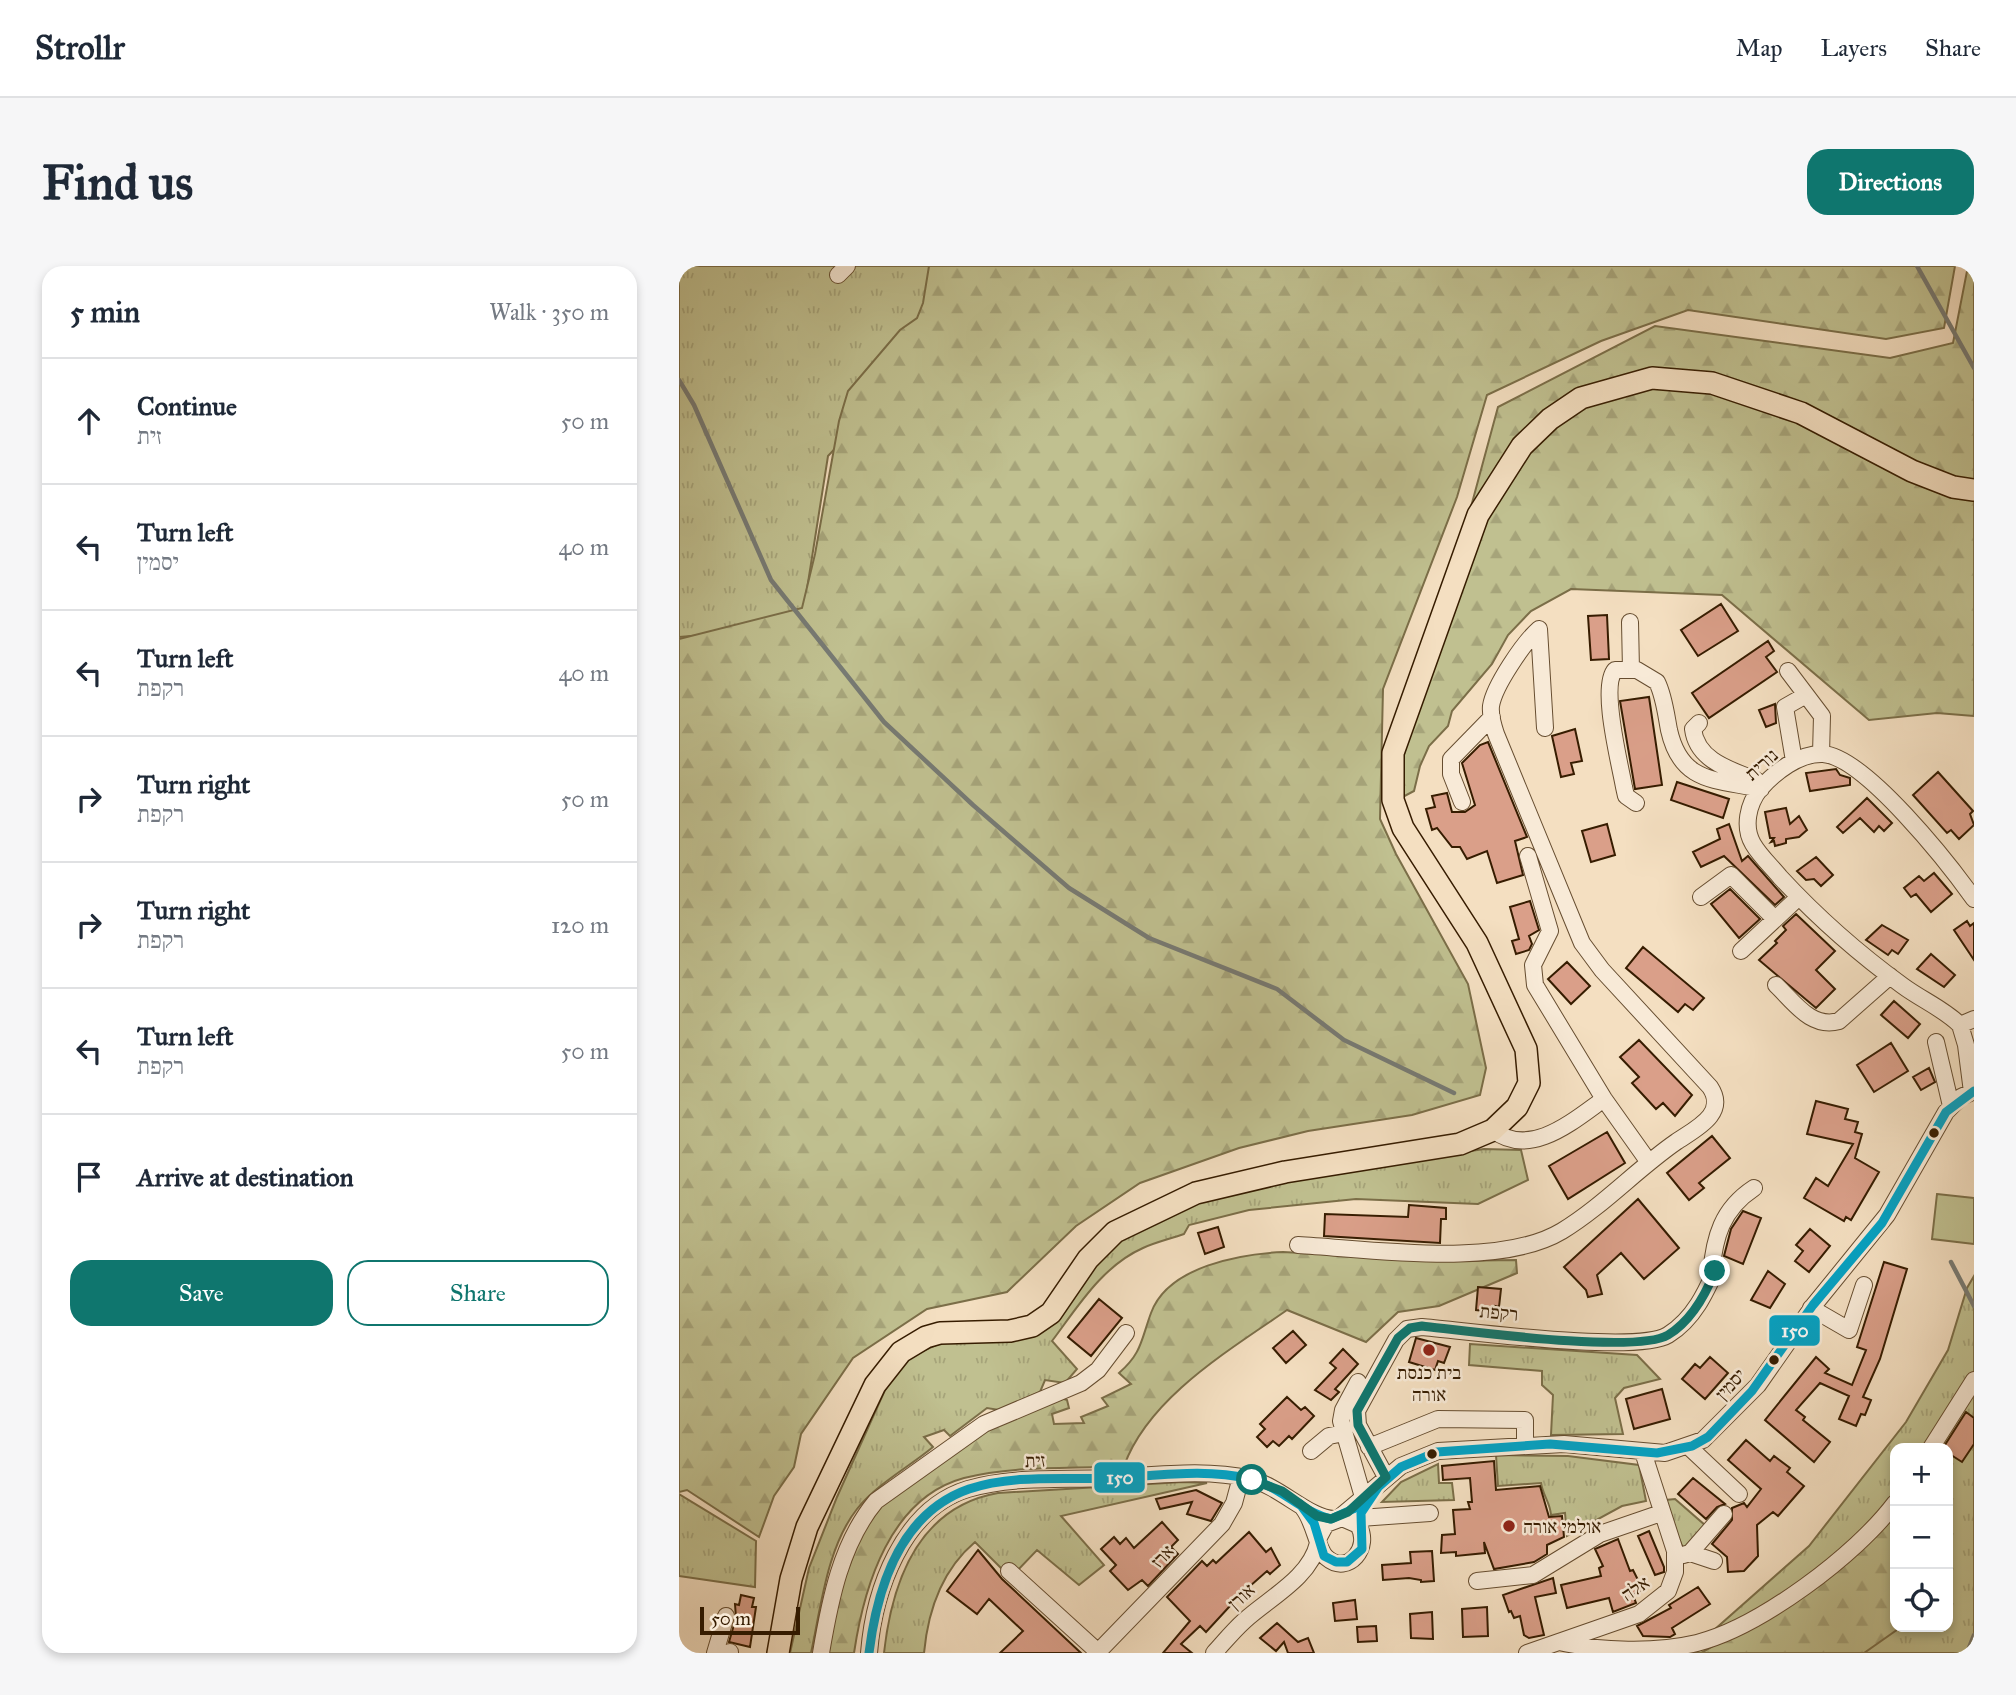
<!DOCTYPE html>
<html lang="en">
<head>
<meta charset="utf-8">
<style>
	:root { --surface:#fff; --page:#f6f6f7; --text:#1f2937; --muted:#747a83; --line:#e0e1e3; --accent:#0f766e }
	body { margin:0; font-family:"IM FELL Great Primer","Frank Ruhl Libre",serif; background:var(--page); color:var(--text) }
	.controls { position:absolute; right:21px; bottom:21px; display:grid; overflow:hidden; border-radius:14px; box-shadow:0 4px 10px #0003 }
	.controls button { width:63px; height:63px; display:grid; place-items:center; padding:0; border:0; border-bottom:2px solid var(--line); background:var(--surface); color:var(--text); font:35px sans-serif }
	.scale { position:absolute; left:21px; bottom:18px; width:100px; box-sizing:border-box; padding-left:7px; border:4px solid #361c00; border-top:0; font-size:19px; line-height:24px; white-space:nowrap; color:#361c00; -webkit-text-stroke:5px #f8ead7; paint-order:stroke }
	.stop { position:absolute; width:21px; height:21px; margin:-16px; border:5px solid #0f766e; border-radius:50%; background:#fff }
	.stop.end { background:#0f766e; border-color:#fff; box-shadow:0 2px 7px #0008 }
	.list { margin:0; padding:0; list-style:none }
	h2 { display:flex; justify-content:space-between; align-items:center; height:91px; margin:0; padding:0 28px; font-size:30px }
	h2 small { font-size:23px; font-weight:400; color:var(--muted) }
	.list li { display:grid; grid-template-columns:46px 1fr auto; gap:21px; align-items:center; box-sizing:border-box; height:126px; padding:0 28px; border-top:2px solid var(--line) }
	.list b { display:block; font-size:26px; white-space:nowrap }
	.list p { margin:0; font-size:23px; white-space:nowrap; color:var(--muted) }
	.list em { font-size:23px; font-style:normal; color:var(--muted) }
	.actions { display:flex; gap:14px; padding:21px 28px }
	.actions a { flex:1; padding:16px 0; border:2px solid var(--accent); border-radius:21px; text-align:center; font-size:24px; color:var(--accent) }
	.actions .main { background:var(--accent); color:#fff }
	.icon { flex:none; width:38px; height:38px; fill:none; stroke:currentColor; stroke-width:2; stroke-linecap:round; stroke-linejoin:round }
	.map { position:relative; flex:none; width:1295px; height:1387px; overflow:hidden; border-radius:21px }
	header { display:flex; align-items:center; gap:42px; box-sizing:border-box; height:98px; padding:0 35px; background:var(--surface); border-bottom:2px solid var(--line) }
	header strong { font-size:33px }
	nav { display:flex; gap:38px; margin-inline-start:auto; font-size:24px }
	.intro { display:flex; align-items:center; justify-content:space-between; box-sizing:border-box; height:168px; padding:0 42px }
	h1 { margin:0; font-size:49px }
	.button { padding:18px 32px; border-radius:21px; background:var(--accent); color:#fff; font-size:24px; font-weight:700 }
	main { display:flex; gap:42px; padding:0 42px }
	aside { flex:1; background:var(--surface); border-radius:21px; box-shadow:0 4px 10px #0003 }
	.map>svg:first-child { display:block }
</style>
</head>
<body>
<header>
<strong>Strollr</strong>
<nav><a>Map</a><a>Layers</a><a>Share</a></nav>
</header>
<div class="intro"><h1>Find us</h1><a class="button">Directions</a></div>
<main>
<aside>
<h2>5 min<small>Walk · 350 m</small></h2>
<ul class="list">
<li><svg class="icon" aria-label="ahead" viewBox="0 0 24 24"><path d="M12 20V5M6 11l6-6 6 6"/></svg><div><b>Continue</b><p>זית</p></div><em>50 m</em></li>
<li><svg class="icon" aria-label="left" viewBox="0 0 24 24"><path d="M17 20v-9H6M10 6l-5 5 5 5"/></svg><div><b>Turn left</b><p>יסמין</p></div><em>40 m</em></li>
<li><svg class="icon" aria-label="left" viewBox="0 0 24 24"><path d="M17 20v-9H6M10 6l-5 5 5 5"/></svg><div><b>Turn left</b><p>רקפת</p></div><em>40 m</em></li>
<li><svg class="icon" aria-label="right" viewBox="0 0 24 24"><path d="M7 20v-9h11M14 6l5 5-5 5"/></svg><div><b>Turn right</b><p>רקפת</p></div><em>50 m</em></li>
<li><svg class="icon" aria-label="right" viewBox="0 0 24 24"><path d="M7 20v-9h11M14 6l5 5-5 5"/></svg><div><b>Turn right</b><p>רקפת</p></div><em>120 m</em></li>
<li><svg class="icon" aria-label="left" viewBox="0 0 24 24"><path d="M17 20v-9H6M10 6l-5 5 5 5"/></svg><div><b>Turn left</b><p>רקפת</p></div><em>50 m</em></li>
<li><svg class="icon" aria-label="arrive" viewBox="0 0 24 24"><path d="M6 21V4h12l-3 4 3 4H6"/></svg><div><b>Arrive at destination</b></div></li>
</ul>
<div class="actions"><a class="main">Save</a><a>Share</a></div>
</aside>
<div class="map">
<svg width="1295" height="1387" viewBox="0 0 1295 1387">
	<defs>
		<pattern id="grass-tufts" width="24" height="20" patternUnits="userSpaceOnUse" patternTransform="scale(1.75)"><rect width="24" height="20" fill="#c0c090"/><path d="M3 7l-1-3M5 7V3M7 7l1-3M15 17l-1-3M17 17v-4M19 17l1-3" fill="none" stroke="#a6a47a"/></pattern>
		<pattern id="forest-firs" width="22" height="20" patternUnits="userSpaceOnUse" patternTransform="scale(1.75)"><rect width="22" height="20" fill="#c0c090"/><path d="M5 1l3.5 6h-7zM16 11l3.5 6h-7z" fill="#a6a47a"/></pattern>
	</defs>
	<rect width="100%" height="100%" fill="#f4dfc1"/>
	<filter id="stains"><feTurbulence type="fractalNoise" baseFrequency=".00286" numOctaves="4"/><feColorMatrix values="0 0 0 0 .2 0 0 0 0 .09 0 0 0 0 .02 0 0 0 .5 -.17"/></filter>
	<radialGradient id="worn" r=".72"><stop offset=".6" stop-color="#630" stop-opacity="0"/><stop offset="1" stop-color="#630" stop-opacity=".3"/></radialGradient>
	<!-- grass -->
	<path fill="url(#grass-tufts)" stroke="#7b6e48" stroke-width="2" fill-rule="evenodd" d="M0,0H291L270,62L149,190L122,361L0,371Z
		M805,883L842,884L849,914L799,938L677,933L570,944L510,959L505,968C491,973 477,976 464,982C423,1000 398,1042 373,1075L398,1103L386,1117L366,1114L361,1126L320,1144L308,1142L271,1170L265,1164L245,1171L254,1181C230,1201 198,1218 178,1243C148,1281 142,1341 132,1387H111L130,1302L158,1231L206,1124L230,1091L264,1076L327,1073L448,970L511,938L605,913Z
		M1295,1010V1387H1009L1130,1280L1227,1156L1269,1084L1288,1022ZM1216,1182H1269V1361H1216Z
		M791,1078L958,1089L981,1113L945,1122L936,1132L944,1168L872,1169L874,1129L863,1119V1105L790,1099Z
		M817,1189L889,1190L960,1199L967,1235L943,1240L888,1270L886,1247L872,1249C871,1236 864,1230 862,1217L819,1220Z
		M759,1198L760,1217H773L775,1234L703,1236L722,1216Z
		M504,1216L528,1217L382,1250L425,1299L400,1319L358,1284L338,1305L328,1298L323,1303L296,1276C263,1304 249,1344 245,1387H205C213,1315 240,1241 319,1227Z
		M0,1228L77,1275L76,1321L0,1310Z
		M996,1233L1027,1260L1009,1283L1004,1282L988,1246L987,1234Z"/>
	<!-- forest -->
	<path fill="url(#forest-firs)" stroke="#7b6e48" stroke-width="2" d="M250,0H1276L1265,62L1207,73L1009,44L922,75L808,129L778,231L704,423L701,553L717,588L789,718L807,802L801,829L733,849L629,865L560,882L461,917L397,960L328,1026L248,1043L174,1092L122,1168L115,1201L95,1230L80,1271L8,1224L0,1226V373L123,342L136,288L160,155L169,125L221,64L238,52L244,37Z
		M1289,0H1295V450L1258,447L1190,454L1043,329L892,323L852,345L829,369L813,398L773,445L769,460L750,480L741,500L735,525L720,533L724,492L819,141L976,60L1211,92L1274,77Z
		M604,986L768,995L837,994L838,1007L760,1040L719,1046L687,1076L608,1044C551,1084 470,1131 445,1200C393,1203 335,1199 285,1212C211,1232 185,1320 175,1387H147L155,1341L184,1263L201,1238L297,1169L382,1132L388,1134L390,1142L373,1148L375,1158L405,1157L402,1151L429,1140L423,1132L452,1118L440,1107C463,1087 462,1074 472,1047C489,1000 562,988 604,986Z
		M1216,1235V1361H1222L1185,1387H1022L1083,1352Z"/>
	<!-- pitch -->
	<path fill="#c0c090" stroke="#7b6e48" stroke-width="2" d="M1258,928L1295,932V978L1253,973Z"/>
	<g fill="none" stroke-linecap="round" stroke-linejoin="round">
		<!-- stream -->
		<path stroke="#777a73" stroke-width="4.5" d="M1238,0L1295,102
			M0,114L15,139L92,314L205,456L294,539L390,622L470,672L598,723L665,774L775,827
			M1272,996L1295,1040
			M1288,1387L1295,1369"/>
	</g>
	<!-- building -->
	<path fill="#da9f89" stroke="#361c00" stroke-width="2" d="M1042,338L1059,365L1019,390L1002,364Z
		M928,349L930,393L912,394L909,350Z
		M1089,375L1095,385L1087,391L1098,406L1030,452L1013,427Z
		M970,431L983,519L956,523L941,435Z
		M1096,438L1097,457L1087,461L1080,444Z
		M896,463L903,495L892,497L895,508L882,511L873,470Z
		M809,476L848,571L836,575L844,609L818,617L808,585L788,593L781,581H773L758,562L753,564L747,543L756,541L753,530L768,527L773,546H786L796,539L783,497L801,479Z
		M1157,503L1161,509L1171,512V519L1131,525L1127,507Z
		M1259,506L1294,545L1291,548L1295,559L1280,573L1272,564L1268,567L1234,529Z
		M998,516L1050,533L1044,552L992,534Z
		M1188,532L1213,557L1205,565L1200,560L1195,566L1181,552L1164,567L1158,561Z
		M1107,542L1111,558L1120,550L1128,564L1120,571L1107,573V577L1096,580L1095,575L1092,576L1095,572H1091L1086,546Z
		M928,558L936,589L912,596L903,565Z
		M1050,558L1063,595L1069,590L1105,631L1096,639L1045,590L1022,601L1014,586L1041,573L1038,563Z
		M1137,591L1154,609L1142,620L1135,613L1127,614L1118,605Z
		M1255,607L1273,628L1252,646L1237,628L1232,631L1225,622L1240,610L1245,615Z
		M1051,623L1081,653L1060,672L1032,638Z
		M851,635L860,664L850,670L853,678L850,684L837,688L833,675L840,673L831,641Z
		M1117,648L1156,685L1137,704L1156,723L1137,742L1080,694L1098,677L1096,675L1107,664L1104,660Z
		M1288,655L1291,660L1295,657V694L1275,664Z
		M1203,659L1229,674L1219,688L1213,684L1209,689L1187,674Z
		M964,681L1025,732L1014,744L1006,738L999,746L947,702Z
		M1252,688L1276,709L1265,721L1238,703Z
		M888,696L911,720L892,738L869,713Z
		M1215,735L1241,758L1229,772L1202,749Z
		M960,774L1013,829L996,850L984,837L977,843L953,817L960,811L941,791Z
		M1212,777L1229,805L1195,826L1178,799Z
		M1250,802L1256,816L1242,824L1234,811Z
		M1137,835L1169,843L1166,853L1179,856L1176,866L1183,868L1176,892L1200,906L1172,954L1167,951L1165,955L1125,932L1137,912L1149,920L1174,878L1128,868Z
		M928,866L946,897L889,933L870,900Z
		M1033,870L1051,892L1020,917L1025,922L1010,934L988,907Z
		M959,933L1000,982L965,1013L942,987L918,1009L923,1028L909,1031L907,1024L885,1001Z
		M730,939L767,942V953H762L761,977L645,970L646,948L729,951Z
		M1064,945L1082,952L1064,998L1045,990L1052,963Z
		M539,961L545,981L526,988L519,967Z
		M1131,963L1151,980L1130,1006L1116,995L1124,985L1117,979Z
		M1205,996L1228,1003L1201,1093L1184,1131L1192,1134L1186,1149L1182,1148L1177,1160L1160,1153L1170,1130L1141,1117L1117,1144L1126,1151L1124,1154L1151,1176L1135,1196L1086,1154L1137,1091L1150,1103L1146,1107L1173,1119L1187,1084L1178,1081Z
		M1089,1005L1106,1018L1091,1042L1072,1034Z
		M799,1021L822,1023L820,1041L816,1040L815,1046L797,1044Z
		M420,1033L443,1052L412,1090L389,1071Z
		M614,1065L627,1079L607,1097L594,1082Z
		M737,1072L771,1081L765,1097L759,1095L756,1104L730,1096Z
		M664,1083L679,1098L656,1123L660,1126L652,1134L636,1124L657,1102L651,1097Z
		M1031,1091L1049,1107L1026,1133L1003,1113L1016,1098L1021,1102Z
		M983,1123L991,1153L955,1163L947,1133Z
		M608,1131L622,1144L626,1141L635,1150L613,1173L610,1170L600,1180L594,1175L588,1181L578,1171L586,1163L581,1158Z
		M1287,1146L1295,1152V1178L1283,1196L1269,1187V1182H1264Z
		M1067,1174L1091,1195L1095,1190L1111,1202L1108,1206L1125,1220L1099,1250L1094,1246L1078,1259L1079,1290L1065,1305L1049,1306L1048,1291L1033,1278L1053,1254V1242L1065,1237L1068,1241L1082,1223L1049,1194Z
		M815,1195L817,1224L861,1220L870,1251L883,1250L885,1271L868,1279V1288L855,1296L815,1303L805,1276L806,1287L777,1290V1286L762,1287L763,1269L776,1268L774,1244L791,1243L789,1236H793L791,1212L764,1214L763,1200Z
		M1014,1212L1046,1238L1038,1241L1027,1253L999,1228Z
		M517,1224L543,1237L532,1255L508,1248L513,1236L481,1243L477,1233Z
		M483,1256L499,1274L492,1281L499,1288L469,1320L463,1314L449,1324L431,1305L437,1299L422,1283L435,1271L441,1278L447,1272L455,1282Z
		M970,1265L985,1301V1306L976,1309L959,1270Z
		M570,1266L587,1286L592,1282L601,1299L591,1308L588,1305L562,1328L527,1366L521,1360L502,1378L513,1387H484L511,1355L488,1331L523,1295L528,1300L534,1294L537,1297Z
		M939,1273L951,1305L954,1304L964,1324L954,1329L957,1337L934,1346L930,1332L888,1342L882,1319L922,1310L920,1302L924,1300L916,1283Z
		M299,1284L323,1313L402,1387H321L344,1365L310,1333L298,1348L268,1325Z
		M753,1285L755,1315L742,1316V1314L730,1312L704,1314L703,1299L732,1297L731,1286Z
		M874,1312L877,1327L856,1331L865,1369L850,1372L845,1369L841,1350L835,1352L832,1345L830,1346L824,1329Z
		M1019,1321L1031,1338L993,1362L996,1368L991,1371L964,1370L958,1360L992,1342L990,1339Z
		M62,1329L75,1332L73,1341H77L71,1381L50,1376L57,1352L56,1338L60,1339Z
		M676,1334L678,1353L656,1355L654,1337Z
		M808,1341L809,1370L784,1371L783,1343Z
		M753,1346L754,1373L732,1372L731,1348Z
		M598,1357L619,1376L629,1372L635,1387H609L605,1376L597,1385L581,1372Z
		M697,1360L698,1375L679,1376L678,1361Z"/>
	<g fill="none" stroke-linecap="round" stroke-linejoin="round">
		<defs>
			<path id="minor" d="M159,9L168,0
				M951,356L952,404
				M1109,405L1143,450L1142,488
				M1020,457L1014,463C1018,495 1052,504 1077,514
				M1115,495L1106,441L1127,429
				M783,536L772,508V493L813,451
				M957,537L947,530L945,521C941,498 921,421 936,404H958L978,416C985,430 987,448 990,464C1002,518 1037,513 1082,523
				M849,590L871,665L854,699L856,719L925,833L969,895
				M1022,631L1052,609L1096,653
				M1295,633C1270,598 1186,491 1144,488C1120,487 1096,506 1081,523C1069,538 1064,561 1074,578C1081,590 1092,600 1101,611C1138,651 1180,688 1224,720C1243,734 1265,743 1281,759L1295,753
				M1062,685L1120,631
				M1097,719C1115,736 1132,763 1160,755L1211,710
				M1281,759L1287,779L1293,826
				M1257,776L1272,840
				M814,864C851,893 894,855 925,833
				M619,979C692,983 820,1003 883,965C924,940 958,903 997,876C1016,863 1049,848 1031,821L923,704L903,677L817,468C814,459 811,449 812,440C815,420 845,376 860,363L866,462
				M1032,1009C1035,971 1043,943 1075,922
				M1132,1042L1170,1064L1185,1019
				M679,1116L664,1144L662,1155L684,1231
				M690,1181L759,1153L846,1154V1179
				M1010,1181L1060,1228
				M1252,1182L1295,1114
				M632,1185L650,1170L665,1167
				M707,1211L679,1159L678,1145L717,1074L728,1063L743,1061C789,1065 958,1088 989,1069C1015,1053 1027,1026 1039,999
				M624,1242C636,1257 638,1284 648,1292C669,1310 693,1281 679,1259L663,1252L647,1258L639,1273
				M660,1252L722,1200L759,1185L885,1178L986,1187L1024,1174L1079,1119L1135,1039L1208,949L1267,846L1282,831L1295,825
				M681,1252L751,1247
				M1011,1287L1045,1248
				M1004,1289L1011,1287L1035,1295
				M330,1305L419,1386
				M798,1315L854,1309L921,1268L982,1247
				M880,1376C923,1385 975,1387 1018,1377C1081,1361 1177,1289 1216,1237
				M36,1387L47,1350
				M51,1387V1386
				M142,1387C151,1334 162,1277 197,1235L305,1158L402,1117L419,1104L447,1067
				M190,1387C195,1325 223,1243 289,1223C332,1210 382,1214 427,1212C473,1210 525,1202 571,1213C601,1220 632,1254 656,1253
				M418,1387L543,1258L555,1237L562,1211
				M535,1387C545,1376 554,1365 565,1355C590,1332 631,1312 639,1277
				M848,1387L960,1348L989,1325L996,1306V1285L964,1186"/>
			<path id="major" d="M99,1387L112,1313L128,1261L196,1119L222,1086L247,1071L261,1067L331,1065L353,1060L372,1047L409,993L436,966L517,927L606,906L781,878L814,864L838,841L850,817L847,783L798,677L724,562L714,534V487L799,249L843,180L871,153L902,132L973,112L1033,117L1122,147L1233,205L1274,221L1295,224"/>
		</defs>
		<!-- minor casing -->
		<use href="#minor" stroke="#664d30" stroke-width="18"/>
		<!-- major casing -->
		<use href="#major" stroke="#361c00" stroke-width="24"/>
		<!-- minor -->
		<use href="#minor" stroke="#f8ead7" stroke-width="16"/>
		<!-- major -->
		<use href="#major" stroke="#f4dfc1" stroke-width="21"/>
		<defs>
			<path id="bus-1" d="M621,1238L635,1257L645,1290L657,1296H668L683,1283L682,1247L704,1214
				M190,1387C198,1322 221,1247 290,1223C335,1208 386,1214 433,1212C478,1210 526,1202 571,1213C601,1220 622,1246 652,1253L674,1243L722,1201L758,1186L871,1178L978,1187L1013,1180L1029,1171L1073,1125L1134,1039L1203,957L1267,846L1295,825"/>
		</defs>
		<!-- bus-1 casing -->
		<use href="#bus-1" stroke="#f8ead7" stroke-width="14"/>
		<!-- bus-1 -->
		<use href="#bus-1" stroke="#03a2c4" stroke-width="9"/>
	</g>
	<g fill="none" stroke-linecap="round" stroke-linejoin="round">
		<!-- route -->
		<path stroke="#0f766e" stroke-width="9" d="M573,1214L603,1225L638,1250L652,1253L669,1246L707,1211L679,1159L678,1145L719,1072L731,1062L743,1060C789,1065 957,1088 989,1069C1012,1055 1026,1030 1036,1005"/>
	</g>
	<!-- markers -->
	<g fill="#361c00" stroke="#f8ead7" stroke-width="2.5">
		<circle cx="1255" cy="867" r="6"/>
		<circle cx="1095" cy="1094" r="6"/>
		<circle cx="753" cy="1188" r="6"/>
	</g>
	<g fill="#8f2418" stroke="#f8ead7" stroke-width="2.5">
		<circle cx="750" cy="1084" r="7"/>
		<circle cx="830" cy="1260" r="7"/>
	</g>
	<g text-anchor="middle" stroke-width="5" stroke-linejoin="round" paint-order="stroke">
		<!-- street labels -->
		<g font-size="19" fill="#361c00" stroke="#f8ead7">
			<text transform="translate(1082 498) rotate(-42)" y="7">נורית</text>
			<text transform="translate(820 1046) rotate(5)" y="7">רקפת</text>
			<text transform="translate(1051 1118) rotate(-48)" y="7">יסמין</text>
			<text transform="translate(356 1194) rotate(-2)" y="7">זית</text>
			<text transform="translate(483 1290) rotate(-46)" y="7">ארז</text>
			<text transform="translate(956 1322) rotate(-34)" y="7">אלה</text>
			<text transform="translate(562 1330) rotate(-42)" y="7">אורן</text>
		</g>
		<!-- poi labels -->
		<g font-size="19" fill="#361c00" stroke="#f8ead7">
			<text x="750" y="1113">בית כנסת<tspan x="750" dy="22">אורה</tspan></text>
			<text x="844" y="1267" text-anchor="start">אולמי אורה</text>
		</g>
	</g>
	<g stroke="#f8ead7" stroke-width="2.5">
		<rect x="1089" y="1048" width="53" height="33" rx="7" fill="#03a2c4"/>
		<rect x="414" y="1195" width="53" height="33" rx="7" fill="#03a2c4"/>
	</g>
	<g font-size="19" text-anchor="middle" font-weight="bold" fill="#fff">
		<text x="1116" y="1071">150</text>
		<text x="441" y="1218">150</text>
	</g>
	<rect width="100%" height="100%" filter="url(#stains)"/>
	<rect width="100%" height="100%" fill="url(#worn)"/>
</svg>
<div class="controls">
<button>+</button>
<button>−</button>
<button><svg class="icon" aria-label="locate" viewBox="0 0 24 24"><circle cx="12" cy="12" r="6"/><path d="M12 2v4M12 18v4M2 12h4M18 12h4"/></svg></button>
</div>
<div class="scale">50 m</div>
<div class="stop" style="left:573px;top:1214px"></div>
<div class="stop end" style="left:1036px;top:1005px"></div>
</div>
</main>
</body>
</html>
